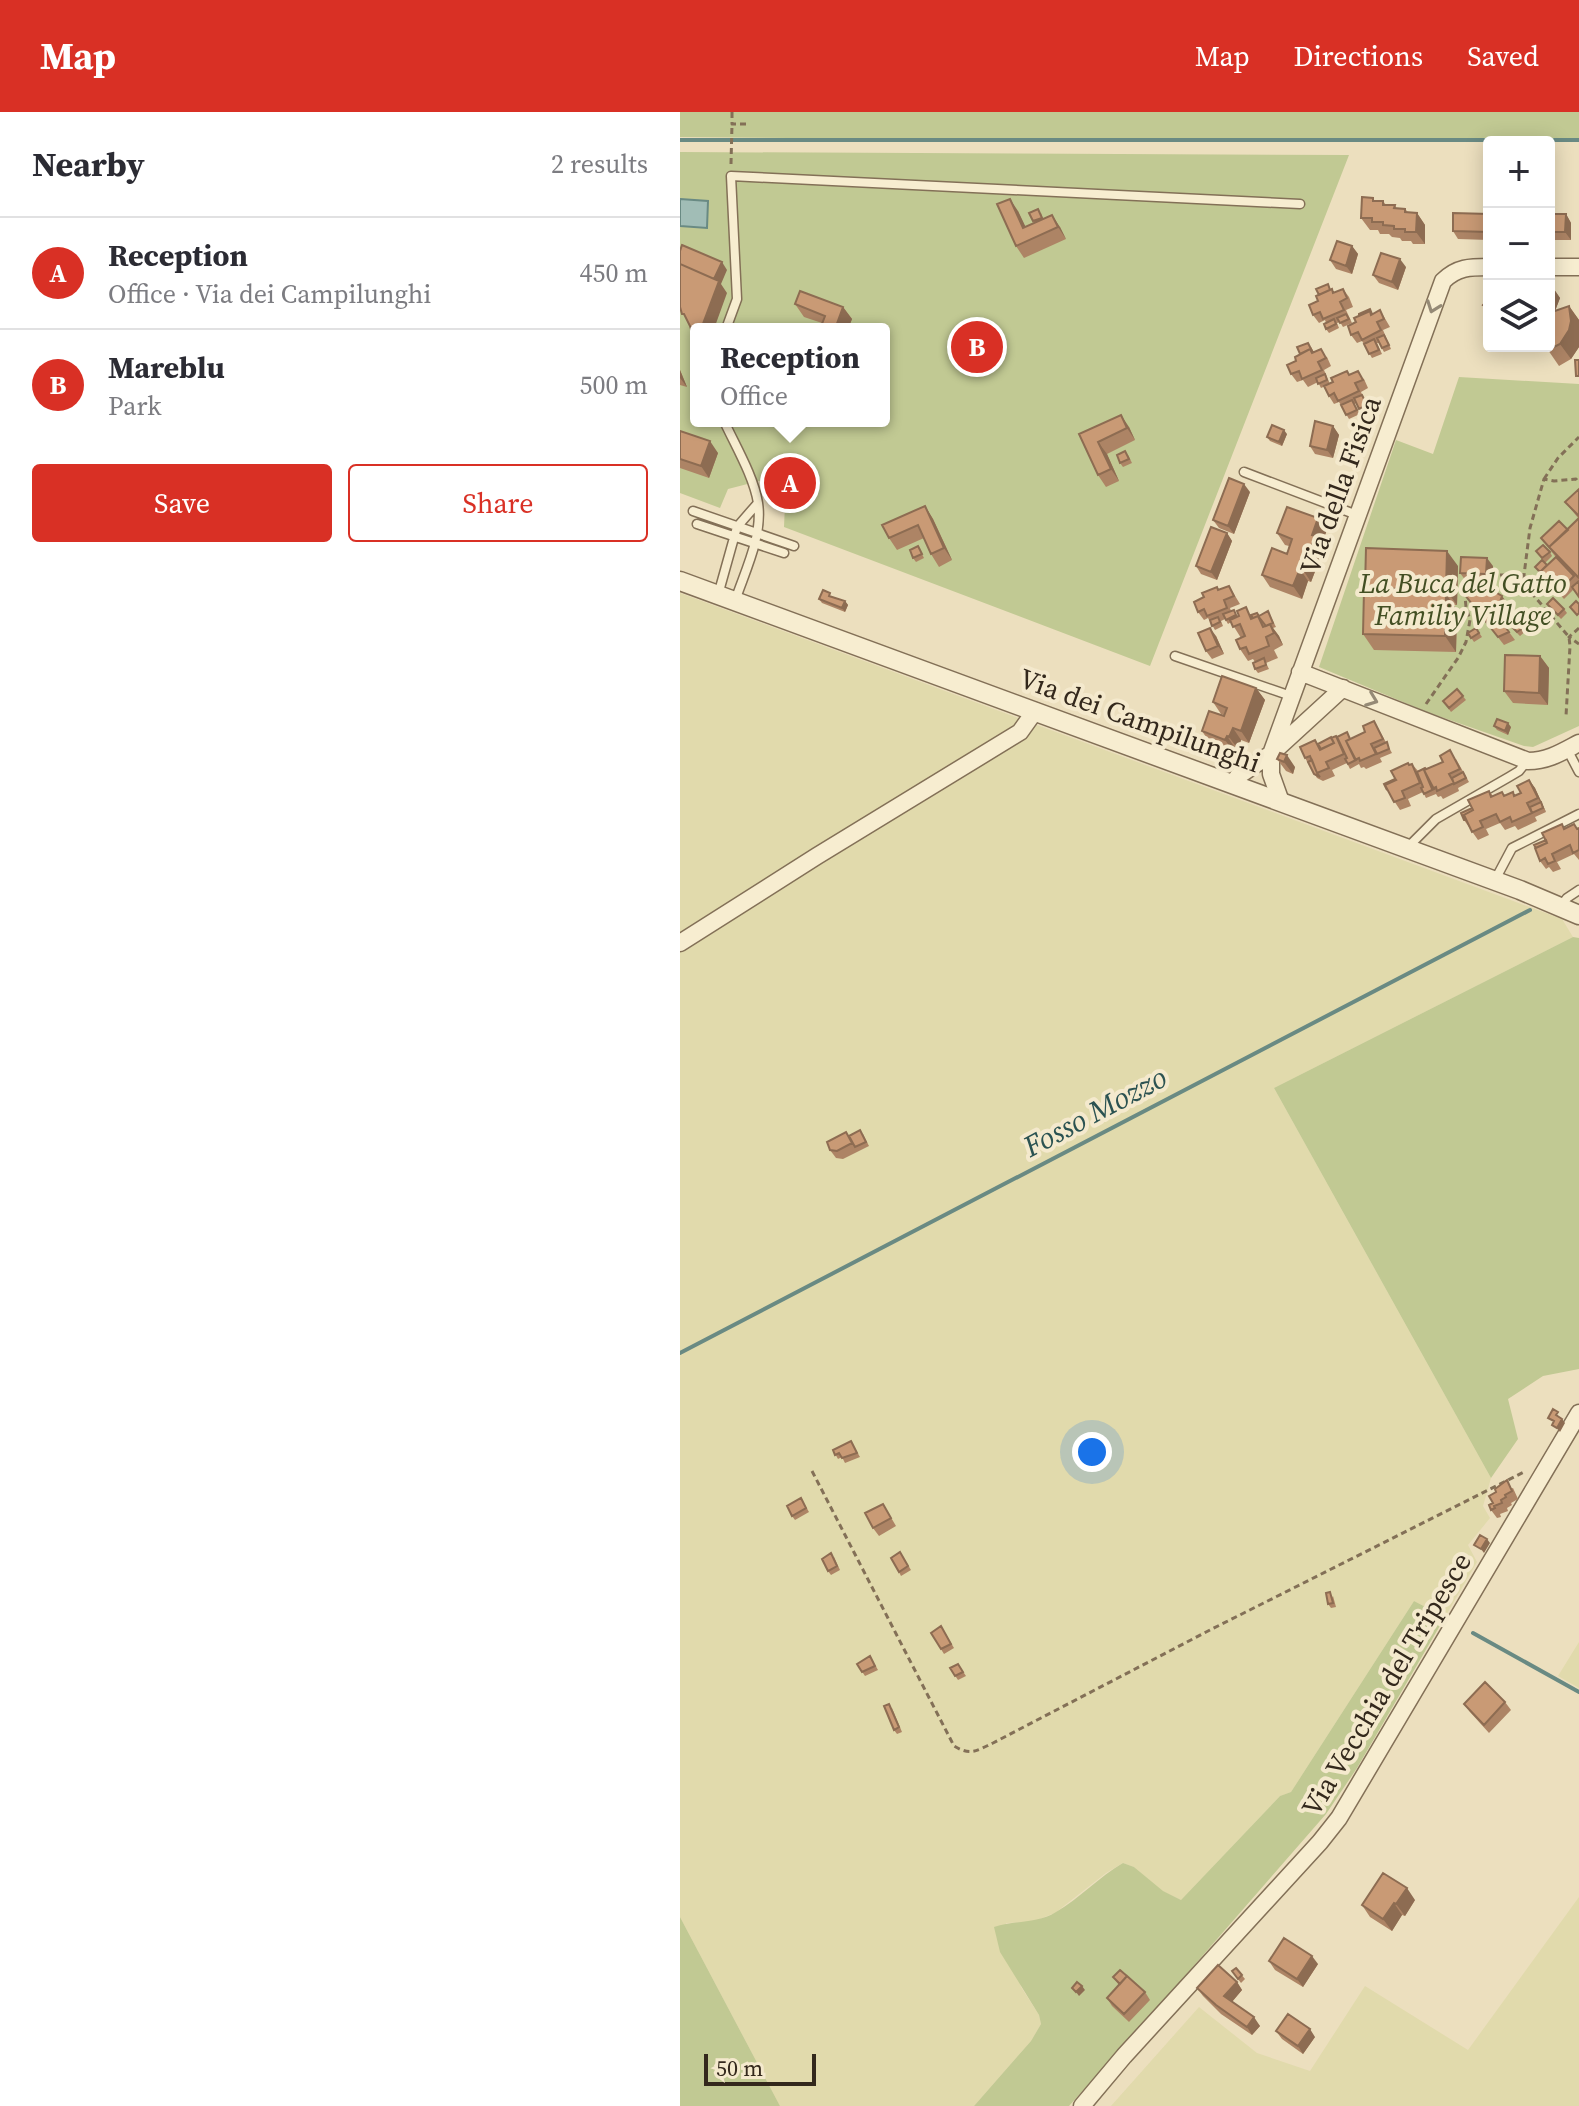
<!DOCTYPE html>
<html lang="en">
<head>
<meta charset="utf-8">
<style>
	:root { --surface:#fff; --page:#f2f2f3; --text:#2b2b33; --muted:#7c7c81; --line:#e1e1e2; --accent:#d93025 }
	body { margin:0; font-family:"Source Serif 4",serif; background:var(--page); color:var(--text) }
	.controls { position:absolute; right:24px; top:24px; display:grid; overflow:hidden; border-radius:8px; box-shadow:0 4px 20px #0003 }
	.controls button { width:72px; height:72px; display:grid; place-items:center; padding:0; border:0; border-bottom:2px solid var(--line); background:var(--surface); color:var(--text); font:40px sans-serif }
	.scale { position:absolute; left:24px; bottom:20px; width:112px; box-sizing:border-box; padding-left:8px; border:4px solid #33281c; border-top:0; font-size:22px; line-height:28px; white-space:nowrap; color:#33281c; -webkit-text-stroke:6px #f4e9cd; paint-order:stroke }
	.you { position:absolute; left:412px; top:1340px; width:28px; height:28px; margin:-20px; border:6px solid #fff; border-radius:50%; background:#1a73e8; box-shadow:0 0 0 12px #1a73e833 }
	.badge { display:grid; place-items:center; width:52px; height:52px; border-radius:50%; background:var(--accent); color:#fff; font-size:26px; font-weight:700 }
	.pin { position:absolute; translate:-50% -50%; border:4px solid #fff; box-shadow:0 2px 8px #0006 }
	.popup { position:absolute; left:10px; top:211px; width:200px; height:104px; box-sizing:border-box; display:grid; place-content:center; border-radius:8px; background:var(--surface); filter:drop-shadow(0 2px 6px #0005); font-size:26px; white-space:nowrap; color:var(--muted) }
	.popup b { font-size:30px; color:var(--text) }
	.popup::after { content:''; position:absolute; left:50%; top:100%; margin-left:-16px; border:16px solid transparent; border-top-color:var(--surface) }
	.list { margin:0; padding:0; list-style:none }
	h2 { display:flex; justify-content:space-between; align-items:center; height:104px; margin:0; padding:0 32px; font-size:34px }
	h2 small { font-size:26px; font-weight:400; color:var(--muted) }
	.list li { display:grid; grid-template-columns:52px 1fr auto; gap:24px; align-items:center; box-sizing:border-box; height:112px; padding:0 32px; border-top:2px solid var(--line) }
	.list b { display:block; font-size:30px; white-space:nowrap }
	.list p { margin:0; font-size:26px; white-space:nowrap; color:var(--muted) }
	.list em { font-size:26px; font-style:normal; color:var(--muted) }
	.actions { display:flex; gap:16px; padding:24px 32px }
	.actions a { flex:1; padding:18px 0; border:2px solid var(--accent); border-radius:8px; text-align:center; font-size:28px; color:var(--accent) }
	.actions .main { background:var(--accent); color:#fff }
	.icon { flex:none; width:44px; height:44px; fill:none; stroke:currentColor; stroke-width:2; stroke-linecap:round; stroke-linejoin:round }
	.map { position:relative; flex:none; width:899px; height:1994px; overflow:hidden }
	header { display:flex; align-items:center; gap:48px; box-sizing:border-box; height:112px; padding:0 40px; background:var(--accent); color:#fff }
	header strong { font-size:38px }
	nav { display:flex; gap:44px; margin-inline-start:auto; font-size:28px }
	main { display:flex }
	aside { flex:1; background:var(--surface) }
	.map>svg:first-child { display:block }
</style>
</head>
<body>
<header>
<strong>Map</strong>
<nav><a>Map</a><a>Directions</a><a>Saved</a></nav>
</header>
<main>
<aside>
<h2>Nearby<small>2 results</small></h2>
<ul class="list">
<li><span class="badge">A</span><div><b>Reception</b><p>Office · Via dei Campilunghi</p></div><em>450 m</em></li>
<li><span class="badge">B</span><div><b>Mareblu</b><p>Park</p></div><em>500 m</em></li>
</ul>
<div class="actions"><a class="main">Save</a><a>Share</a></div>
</aside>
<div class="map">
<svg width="899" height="1994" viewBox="0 0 899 1994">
	<rect width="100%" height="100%" fill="#ecdfbe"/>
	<!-- farmland -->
	<path fill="#e1daac" d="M0,481L882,807L893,825L594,976L811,1366L803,1394L810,1406L788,1433L797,1450L765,1505L734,1489L611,1680L600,1684L501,1788L482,1779L454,1755L443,1751L426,1761L375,1801L352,1810L326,1811L341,1875L359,1903L361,1912L351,1929L294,1994H100L0,1805Z
		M899,1530V1576L878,1564Z
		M899,1785V1994H431L519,1895L577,1941L630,1959L685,1874L788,1938Z"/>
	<!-- green -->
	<path fill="#c1c993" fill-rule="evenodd" d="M0,0H899V26L777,29L324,28L0,25Z
		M0,40L669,43L470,554L104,415L105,392L103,386L101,387L91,366L48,377L40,396L0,381ZM16,217H204V309H16Z
		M779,265L899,272V614L853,635L844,634L747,600L639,555L716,328L753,342Z
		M893,825L899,826V1257L863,1264L828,1287L838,1327L811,1366L594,976Z
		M734,1489L765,1505L677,1656L646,1702L450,1927L389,1994H294L351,1929L361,1912L359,1903L320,1840L314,1815C335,1808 357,1812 376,1800C400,1786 419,1765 443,1751L454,1755L483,1779L501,1788L600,1684L611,1680Z
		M0,1805L100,1994H0Z"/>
	<!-- water -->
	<path fill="#a1bdb6" stroke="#698a83" stroke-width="2" d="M0,87L28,89L27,116L0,114Z"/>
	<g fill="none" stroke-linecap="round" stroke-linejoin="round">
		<!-- stream -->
		<path stroke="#698a83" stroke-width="4" d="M0,28H899
			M0,1241L850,798
			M793,1521L899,1580"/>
		<defs>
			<path id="service" d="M46,217L57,187L51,64L620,92
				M44,309C55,333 74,365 78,391C83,424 65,459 55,489
				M564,360L677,403
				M13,399L114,434
				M17,412L104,441
				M38,483L57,415L77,392
				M495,544L611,584
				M887,637L899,660
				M727,736L756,707L829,665L839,659L847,649
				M815,768L832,736L899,702
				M881,794L887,786L899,778"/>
			<path id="minor" d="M869,155H899
				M620,560L848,649C868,649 882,640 899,631
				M553,672L558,664L591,642L663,576
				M601,690L591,662V642L763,169C777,155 790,155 809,155
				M0,831L137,744L340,620L355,599
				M402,1994L444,1944L640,1730L659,1706L899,1301"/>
			<path id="tertiary" d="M0,469L840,778L899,803"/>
		</defs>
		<!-- service casing -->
		<use href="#service" stroke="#837057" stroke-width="11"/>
		<!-- minor casing -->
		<use href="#minor" stroke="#837057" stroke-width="19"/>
		<!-- tertiary casing -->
		<use href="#tertiary" stroke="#837057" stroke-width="21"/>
		<!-- path -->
		<path stroke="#837057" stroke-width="3" stroke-dasharray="6 4" stroke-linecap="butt" d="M52,0V12H69
			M51,52L52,12
			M864,367L878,346L899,325
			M844,463V472L889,525L890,534L886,604
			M809,473H814L815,463H844L850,416L864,367L874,369L896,367L899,371
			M899,516L889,525L899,532
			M746,592L778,546L786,530L790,508L786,495L784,474H789
			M132,1359L274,1634C291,1644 296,1639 313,1631L530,1518L846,1359"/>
		<!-- service -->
		<use href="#service" stroke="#f7edd0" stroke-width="8"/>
		<!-- minor -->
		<use href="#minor" stroke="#f7edd0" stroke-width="16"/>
		<!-- tertiary -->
		<use href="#tertiary" stroke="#f7edd0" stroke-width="18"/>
	</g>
	<!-- wall -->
	<path fill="#ad8465" d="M695,89H703L706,93H715L717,97H725L728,100L737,101L745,113V132H733L731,129H722L720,126L712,125L709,122H700L698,118H690L681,106Z
		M338,99L345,115L354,111L349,101H361L363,107L380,115L386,127L344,146L336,134Z
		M809,102V128L778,127L773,119Z
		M869,102H886L891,111V128H869Z
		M672,134L678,142L672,162L656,157L650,148Z
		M726,155L718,178L699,171L693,163Z
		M869,170L880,186L875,199L889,194L899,208V235L891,247L879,254L868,238Z
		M663,177L669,185L673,195L666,198L672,211L663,215L660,210L657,211L659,216L649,221L646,217V211L645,208L639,211L633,203L638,189L651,178L654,181Z
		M115,192L163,195L172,207L168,217H140L142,211L124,205Z
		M700,198L710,215L703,218L711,237L704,240L699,231H697L702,242L692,246L682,229L677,231L671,223L693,202Z
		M631,235L634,240L647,245L651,254L644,258L650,272L641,276L638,270L628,275L623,268L617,270L611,262L616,249Z
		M0,258L7,275L0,273Z
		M671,262L684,267L688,276L681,280L689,297L682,301L677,291L674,292L680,302L669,307L659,290L654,292L649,284Z
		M653,314L659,323L653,346L635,342L630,334Z
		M449,315L455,328L427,342L439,369L426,375L418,363L399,322Z
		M0,319L38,341L29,366L0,356Z
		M607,322L602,334L590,329L587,325Z
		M448,343L452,351L443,355L440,351Z
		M115,346L120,354L132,381L105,392L95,379Z
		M899,377V485L893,478L884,487L855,455L867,453L878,448L861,426L888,418L899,407L885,390Z
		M570,380L554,422L539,416L533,408Z
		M245,394L253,407L272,448L259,455L251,442L244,426L217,438L209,426Z
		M647,418L641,433L644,436L631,470L628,469L622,487L590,475L582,463L607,442L609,434L605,433L597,421Z
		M547,421L552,429L537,468L521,462L516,454Z
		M238,434L244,446L236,450L233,446Z
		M856,439L870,440L872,444L865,451Z
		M778,454L777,493H774L777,498L776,540L694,538L683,522L687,478L685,476Z
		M813,454L812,470H808L817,481L828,492L823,506L820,508L835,528L824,533L785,483L790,469H786L780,461Z
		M549,474L560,492L550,496L551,499L558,504H579L588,499L596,515L593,516L599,524L603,533L594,538L598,546L586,551L589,557L578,561L575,557V550L573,547L568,549L560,537L561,526L551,510L548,512L545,507L541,509L543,514L535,518L528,506L524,508L518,500L539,478Z
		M153,485L165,489L168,493L165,500L142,491L139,487Z
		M867,492L884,497L887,501L881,507Z
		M834,503L846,519L840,524L829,513Z
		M860,511L863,515L856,522L849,513Z
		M796,516L802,525L794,530L788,521Z
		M536,524L544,542L532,547L526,539Z
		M860,544L869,556L868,593L833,591L824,579Z
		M576,576L585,588L569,631L561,628L558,637L555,636L554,640L530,631L522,619L544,603L541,602L533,590Z
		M777,577L786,588L771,600L766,593Z
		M694,609L712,641L700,646L702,650L686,657L684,655L681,656L679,652L670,657L667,651L652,658L655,664L643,669L637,666L625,646L635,628L638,632L658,627H671L685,620Z
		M814,614L831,615L828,623L817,618Z
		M597,647L615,655L613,662L606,659Z
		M776,647L789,670L778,676L779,679L763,687L761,684L758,685L756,682L746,686L743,680L728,687L731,694L720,698L707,678L715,667L729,653L732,652L738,659Z
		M849,668L855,676L866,700L855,705L857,709L838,718L835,714L825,718L820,711L806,717L809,723L798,728L784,708L792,696L809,679L813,684L822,680L824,684L833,680L835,684L841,681Z
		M882,712L885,717L899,716V748L894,742L877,750L881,757L873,760L869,755L866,757L860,749L866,728Z
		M183,1022L189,1034L163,1047L156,1046L150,1038L169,1024Z
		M173,1333L180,1345L165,1351L162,1345L158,1347L153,1338Z
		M833,1376L838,1387L831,1391L832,1393L827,1396L828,1399L820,1402L821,1405L817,1406L811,1398L816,1380Z
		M121,1386L129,1400L115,1408L112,1404Z
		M203,1392L216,1414L199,1424L193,1416Z
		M220,1440L231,1458L221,1464L219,1460Z
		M154,1445L160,1458L151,1463L148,1459Z
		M653,1484L656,1495L651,1496L648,1492Z
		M261,1514L274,1536L264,1542L251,1521Z
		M190,1544L198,1558L185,1564L177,1552Z
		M278,1552L286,1564L278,1568L270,1556Z
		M825,1590L831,1598L809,1621L790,1600L784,1592Z
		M212,1596L222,1620L217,1622L214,1618Z
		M735,1788L725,1804L722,1803L712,1819L690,1805L682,1793Z
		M589,1849L638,1852L623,1875L595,1858Z
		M556,1856L565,1867L561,1871L552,1859Z
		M433,1865L465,1880L470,1888L449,1910L432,1894L427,1886L439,1873Z
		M557,1870L562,1878L552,1890L580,1914L572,1923L541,1902L523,1884L517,1876Z
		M596,1919L635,1925L623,1942L602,1927Z"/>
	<!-- shaded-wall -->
	<path fill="#8d6c52" d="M330,87L338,99L352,128L343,116Z
		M737,101L745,113V132L736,120Z
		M886,102L891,111V128L885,120Z
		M372,103L380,115L386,127L378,115Z
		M672,134L678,142L672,162L666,154Z
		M720,147L726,155L718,178L712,170Z
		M42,150L47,158L41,172L47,181L34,217H21L34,168Z
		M869,170L880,186L870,212L869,211Z
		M889,194L899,208V235L891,247L880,232Z
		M163,195L172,207L168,217H155Z
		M0,258L7,275L0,266Z
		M441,303L449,315L455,328L447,316Z
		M653,314L659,323L653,346L647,338Z
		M604,318L607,322L602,334L599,330Z
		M30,329L38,341L29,366L21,354Z
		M418,330L427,342L439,369L431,357Z
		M115,346L120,354L132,381L126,373Z
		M564,372L570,380L554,422L548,414Z
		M245,394L253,407L272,448L264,436Z
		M638,406L647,418L641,433L644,436L631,470L623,458L632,423Z
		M547,421L552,429L537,468L531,460Z
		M767,439L778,454L777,493L766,478Z
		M807,446L813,454L812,470L806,462Z
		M620,457L628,469L622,487L613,474Z
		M766,482L777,498L776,540L765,524Z
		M822,484L828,492L823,506L817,498Z
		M165,489L168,493L165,500L162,496Z
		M590,512L599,524L603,533L594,521Z
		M530,516L536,524L544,542L538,534Z
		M860,544L869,556L868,593L859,581Z
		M576,576L585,588L569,631L561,619Z
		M828,611L831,615L828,623L825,619Z
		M553,616L561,628L558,637L549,625Z
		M547,624L555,636L554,640L545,628Z
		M607,643L615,655L613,662L604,650Z
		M849,668L855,676L866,700L858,686Z
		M882,1307L885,1311L880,1320L877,1316Z
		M807,1427L810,1431L804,1441L801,1437Z
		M727,1776L735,1788L725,1804L716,1792Z
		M714,1791L722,1803L712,1819L703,1807Z
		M632,1844L638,1852L623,1875L617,1867Z
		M557,1870L562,1878L550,1892L544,1884Z
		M402,1874L405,1878L399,1884L396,1880Z
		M574,1905L580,1914L572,1923L567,1915Z
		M630,1917L635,1925L623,1942L618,1934Z"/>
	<!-- building -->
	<path fill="#c99a75" stroke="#8d6c52" stroke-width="2" d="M682,85L693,86V89H703V93H715L714,96L725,97V100L737,101L736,120H725V117H714V114L703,113V110H692V106H681Z
		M330,87L343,116L372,103L378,115L336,134L317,92Z
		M358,97L362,106L353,109L349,101Z
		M773,101L809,102V120L773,119Z
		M869,102H886L885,120H869Z
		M657,129L672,134L666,154L650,148Z
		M2,133L42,150L34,167L0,152V139Z
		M701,141L720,147L712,170L693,163Z
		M0,152L39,169L21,217H16V229L14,227L10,214L4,202H2L0,195Z
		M648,172L650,178L639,183L636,177Z
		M652,177L653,181L663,177L667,186L660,190L664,198L643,207L640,200L633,203L629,193L638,189L636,184Z
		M120,179L163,195L155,217H140L145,204L115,192Z
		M809,187V197L803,193Z
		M889,194L891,209L889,218L880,232L868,238L867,234H869V201Z
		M690,197L692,202L690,199L679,204V202Z
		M700,198L704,207L697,210L701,218L682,228L678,220L671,223L668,214L676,210L674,206L690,199L691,203Z
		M666,202L669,207L660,211L657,206Z
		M654,207L656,212L646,217L644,212Z
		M704,223L709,233L702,236L697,226Z
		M694,227L699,238L689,242L684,232Z
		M628,231L633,241L630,237L620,242L617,235Z
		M630,237L632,241L641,237L646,246L638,250L642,258L622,267L619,259L611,262L607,253L616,249L615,245Z
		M895,248H899V264H896Z
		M667,259L669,263L678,259L683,268L675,271L679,279L658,289L654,281L649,284L644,274L653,270L651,266Z
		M645,262L647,268L638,272L636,266Z
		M682,283L687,293L679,297L674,286Z
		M672,288L677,298L666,303L661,293Z
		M441,303L447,316L418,330L431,357L418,363L399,322Z
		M635,309L653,314L647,338L630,334Z
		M592,313L604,318L599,330L587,325Z
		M0,319L30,329L21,354L0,347Z
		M445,339L449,347L440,351L437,343Z
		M115,346L126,373L100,384L97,378L95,379L85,358Z
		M549,366L564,372L548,414L533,408Z
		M899,377V404L885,390Z
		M245,394L264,436L251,442L238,413L209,426L202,413Z
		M607,395L638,406L632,423L635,424L623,458L620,457L613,474L582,463L592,436L607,442L612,427L597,421Z
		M899,406V466L869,435Z
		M879,409L888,418L869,435L861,426Z
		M531,415L547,421L531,460L516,454Z
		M863,433L870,440L862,446L856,439Z
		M238,434L242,442L233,446L230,438Z
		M686,436L767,439L766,478L685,476Z
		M781,445L807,446L806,462L780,461Z
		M876,445L894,464L879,479L860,460Z
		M862,448L867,453L860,460L862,462L855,455Z
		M806,466L817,481L822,484L817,498L814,500L829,520L818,525L785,483L790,469Z
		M899,469V485L892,475Z
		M549,474L554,484L544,488L547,496L527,504L524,497L518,500L514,490L524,485L522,481L537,475L538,478Z
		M143,478L150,481L149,484L165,489L162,496L139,487Z
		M684,478L766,482L765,524L683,522Z
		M873,486L884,497L878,503L867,492Z
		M896,489L899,492V501L897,503L890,495Z
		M566,495L571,507L578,504L583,515L590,512L594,521L586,525L589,534L569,542L566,535L560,537L556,528L565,524L560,512L553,515L550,508L559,504L557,499Z
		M554,498L556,503L546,508L543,502Z
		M588,499L593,511L586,514L578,504L573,506L571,503L577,501L579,504Z
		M834,503L844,515L837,520L826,509Z
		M538,505L540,510L532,514L530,508Z
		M856,507L860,511L853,517L849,513Z
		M530,516L538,534L526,539L518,521Z
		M796,516L799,521L791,526L788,521Z
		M825,543L860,544L859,581L824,579Z
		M584,546L586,553L575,557L573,551Z
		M542,564L576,576L561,619L553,616L549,625L547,624L545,628L522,619L529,599L544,604L547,596L533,590Z
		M777,577L783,584L769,596L763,589Z
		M817,607L828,611L825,619L814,614Z
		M694,609L703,627L691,632L696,642L680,649L679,646L675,648L666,629L685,620L683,614Z
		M667,620L670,627L666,629L676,648L668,652L665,647L667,646L657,625Z
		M656,624L664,642L646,650L649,656L637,661L630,644L625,646L620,635L635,628L640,638L654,631L651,626Z
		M651,625L654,631L641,637L638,632Z
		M707,630L709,637L697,642L694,636Z
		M770,638L780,657L769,662L774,671L757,679L756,675L752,677L744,658L763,650L760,644Z
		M600,641L607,643L604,650L597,647Z
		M632,648L637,661L640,665L634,662L628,650Z
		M728,651L729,653L732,652L740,671L722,679L725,686L714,690L705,673L716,668L711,659Z
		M745,656L746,657L744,658L754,677L744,682L741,676L743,675L737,660Z
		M783,660L786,666L774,672L772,666Z
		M715,667L716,668L705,673L707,678L704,672Z
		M849,668L858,686L847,691L852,701L832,710L830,705L820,710L816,702L800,709L803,715L792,720L784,703L793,698L788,688L809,679L811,685L822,680L824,684L833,680L834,684L841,681L837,674Z
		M861,690L863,696L852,701L850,695Z
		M792,696L793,698L784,703L786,708H784L781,701Z
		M882,712L884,717L894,712L897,717L899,716V738L893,741L890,733L872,742L875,749L868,752L865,746L860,749L855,736L867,731L862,721Z
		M866,728L867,731L856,736L854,733Z
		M180,1018L186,1030L175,1035L169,1024Z
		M166,1020L172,1031L157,1039L150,1038L147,1030Z
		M873,1297L878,1300L876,1303L882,1307L877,1316L872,1313L874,1309L868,1306Z
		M171,1329L177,1341L162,1346L159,1341L155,1343L153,1338Z
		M827,1368L832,1379L825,1383L826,1385L821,1388L822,1391L814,1394L815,1396L811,1398L809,1393L813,1391L809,1384L816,1380L815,1377Z
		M121,1386L126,1396L112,1404L107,1394Z
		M203,1392L211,1406L193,1416L185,1401Z
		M800,1423L807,1427L801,1437L794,1433Z
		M220,1440L228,1454L219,1460L211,1446Z
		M151,1441L157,1454L148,1459L142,1447Z
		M650,1480L653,1491L648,1492L646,1481Z
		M261,1514L271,1532L261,1537L251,1521Z
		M190,1544L195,1554L182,1560L177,1552Z
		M278,1552L283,1560L275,1564L270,1556Z
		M805,1570L825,1590L804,1613L784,1592Z
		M209,1592L219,1615L214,1618L204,1594Z
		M703,1761L727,1776L716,1792L714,1791L703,1807L682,1793Z
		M604,1826L632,1844L617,1867L589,1849Z
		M538,1853L557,1870L544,1884L574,1905L567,1915L536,1893L517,1876Z
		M556,1856L562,1863L558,1867L552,1859Z
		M440,1858L447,1864L440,1872L433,1865Z
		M447,1864L465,1880L444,1902L427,1886Z
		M397,1870L402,1874L396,1880L392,1876Z
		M608,1902L630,1917L618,1934L596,1919Z"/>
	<!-- one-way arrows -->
	<defs><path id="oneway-chevron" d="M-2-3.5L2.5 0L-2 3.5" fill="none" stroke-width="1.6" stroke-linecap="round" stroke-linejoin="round" transform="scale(2)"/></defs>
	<g stroke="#958a76">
		<use href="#oneway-chevron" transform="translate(753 195) rotate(110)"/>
		<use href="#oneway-chevron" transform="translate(692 588) rotate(21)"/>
	</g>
	<g text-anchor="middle" stroke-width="8" stroke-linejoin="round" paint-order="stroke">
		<!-- street labels -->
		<g font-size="28" fill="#33281c" stroke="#f4e9cd">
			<text transform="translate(660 373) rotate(-70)" y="10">Via della Fisica</text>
			<text transform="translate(460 608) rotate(20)" y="10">Via dei Campilunghi</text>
			<text transform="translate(706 1572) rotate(-59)" y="10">Via Vecchia del Tripesce</text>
		</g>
		<!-- park labels -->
		<g font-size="28" font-style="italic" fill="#434f23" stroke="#f4e9cd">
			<text x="783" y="481">La Buca del Gatto<tspan x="783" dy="32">Familiy Village</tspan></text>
		</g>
		<!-- water labels -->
		<g font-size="30" font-style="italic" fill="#2b5251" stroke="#f4e9cd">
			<text transform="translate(415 1000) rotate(-28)" y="10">Fosso Mozzo</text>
		</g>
	</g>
</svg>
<div class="controls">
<button>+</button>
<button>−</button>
<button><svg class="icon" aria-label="layers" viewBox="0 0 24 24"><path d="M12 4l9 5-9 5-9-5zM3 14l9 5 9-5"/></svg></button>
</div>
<div class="scale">50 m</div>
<div class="you"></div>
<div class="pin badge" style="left:110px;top:371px">A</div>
<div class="popup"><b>Reception</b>Office</div>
<div class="pin badge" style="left:297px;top:235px">B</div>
</div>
</main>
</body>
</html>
